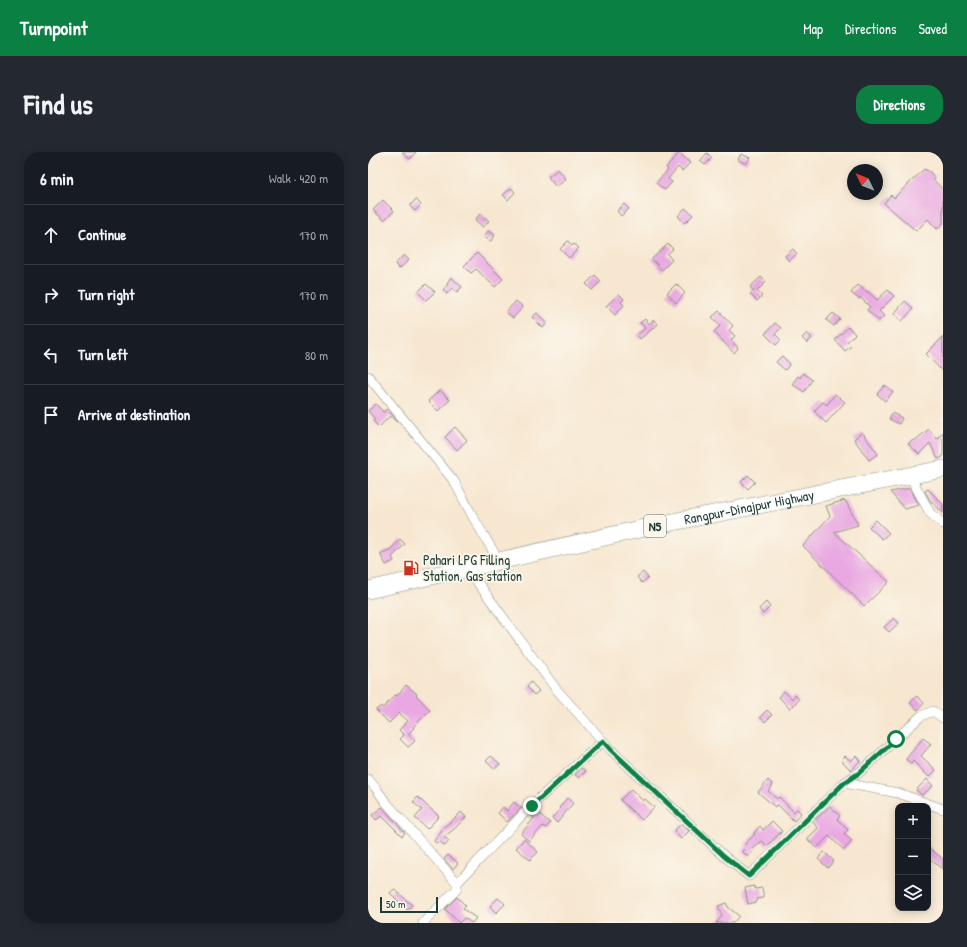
<!DOCTYPE html>
<html lang="en">
<head>
<meta charset="utf-8">
<style>
	:root { --surface:#171b24; --page:#242831; --text:#f1f3f6; --muted:#9ea1a6; --line:#363941; --accent:#0b8043 }
	body { margin:0; font-family:"Patrick Hand",sans-serif; background:var(--page); color:var(--text) }
	.controls { position:absolute; right:12px; bottom:12px; display:grid; overflow:hidden; border-radius:8px; box-shadow:0 2px 10px #0003 }
	.controls button { width:36px; height:36px; display:grid; place-items:center; padding:0; border:0; border-bottom:1px solid var(--line); background:var(--surface); color:var(--text); font:20px sans-serif }
	.compass { position:absolute; left:479px; top:12px; width:36px; height:36px; border-radius:50%; background:var(--surface); box-shadow:0 2px 10px #0003; rotate:313deg }
	.scale { position:absolute; left:12px; bottom:10px; width:58px; box-sizing:border-box; padding-left:4px; border:2px solid #1f3d34; border-top:0; font-size:11px; line-height:14px; white-space:nowrap; color:#1f3d34; -webkit-text-stroke:3px #fbf7ec; paint-order:stroke }
	.stop { position:absolute; width:12px; height:12px; margin:-9px; border:3px solid #0b8043; border-radius:50%; background:#fff }
	.stop.end { background:#0b8043; border-color:#fff; box-shadow:0 1px 4px #0008 }
	.list { margin:0; padding:0; list-style:none }
	h2 { display:flex; justify-content:space-between; align-items:center; height:52px; margin:0; padding:0 16px; font-size:17px }
	h2 small { font-size:13px; font-weight:400; color:var(--muted) }
	.list li { display:grid; grid-template-columns:26px 1fr auto; gap:12px; align-items:center; box-sizing:border-box; height:60px; padding:0 16px; border-top:1px solid var(--line) }
	.list b { display:block; font-size:15px; white-space:nowrap }
	.list em { font-size:13px; font-style:normal; color:var(--muted) }
	.icon { flex:none; width:22px; height:22px; fill:none; stroke:currentColor; stroke-width:2; stroke-linecap:round; stroke-linejoin:round }
	.map { position:relative; flex:none; width:575px; height:771px; overflow:hidden; border-radius:16px }
	header { display:flex; align-items:center; gap:24px; box-sizing:border-box; height:56px; padding:0 20px; background:var(--accent); color:#fff }
	header strong { font-size:19px }
	nav { display:flex; gap:22px; margin-inline-start:auto; font-size:14px }
	.intro { display:flex; align-items:center; justify-content:space-between; box-sizing:border-box; height:96px; padding:0 24px }
	h1 { margin:0; font-size:28px }
	.button { padding:10px 18px; border-radius:16px; background:var(--accent); color:#fff; font-size:14px; font-weight:700 }
	main { display:flex; gap:24px; padding:0 24px }
	aside { flex:1; background:var(--surface); border-radius:16px; box-shadow:0 2px 10px #0003 }
	.map>svg:first-child { display:block }
</style>
</head>
<body>
<header>
<strong>Turnpoint</strong>
<nav><a>Map</a><a>Directions</a><a>Saved</a></nav>
</header>
<div class="intro"><h1>Find us</h1><a class="button">Directions</a></div>
<main>
<aside>
<h2>6 min<small>Walk · 420 m</small></h2>
<ul class="list">
<li><svg class="icon" aria-label="ahead" viewBox="0 0 24 24"><path d="M12 20V5M6 11l6-6 6 6"/></svg><div><b>Continue</b></div><em>170 m</em></li>
<li><svg class="icon" aria-label="right" viewBox="0 0 24 24"><path d="M7 20v-9h11M14 6l5 5-5 5"/></svg><div><b>Turn right</b></div><em>170 m</em></li>
<li><svg class="icon" aria-label="left" viewBox="0 0 24 24"><path d="M17 20v-9H6M10 6l-5 5 5 5"/></svg><div><b>Turn left</b></div><em>80 m</em></li>
<li><svg class="icon" aria-label="arrive" viewBox="0 0 24 24"><path d="M6 21V4h12l-3 4 3 4H6"/></svg><div><b>Arrive at destination</b></div></li>
</ul>
</aside>
<div class="map">
<svg width="575" height="771" viewBox="0 0 575 771">
	<rect width="100%" height="100%" fill="#fbf7ec"/>
	<filter id="ink" filterUnits="userSpaceOnUse"><feTurbulence type="fractalNoise" baseFrequency=".025" numOctaves="2"/><feDisplacementMap in="SourceGraphic" scale="8" xChannelSelector="R" yChannelSelector="G"/><feConvolveMatrix kernelMatrix="1 2 1 2 8 2 1 2 1" color-interpolation-filters="sRGB"/></filter>
	<filter id="wash" filterUnits="userSpaceOnUse"><feTurbulence type="fractalNoise" baseFrequency=".012" numOctaves="4" result="noise"/><feDisplacementMap in="SourceGraphic" scale="16" xChannelSelector="R" yChannelSelector="G"/><feGaussianBlur stdDeviation="0.9" result="paint"/><feColorMatrix in="noise" values="0 0 0 0 0 0 0 0 0 0 0 0 0 0 0 0 0 1.4 0 .05"/><feComposite in="paint" operator="in"/></filter>
	<g filter="url(#wash)">
		<rect width="100%" height="100%" fill="#f7e7d0"/>
		<g id="blocks">
			<!-- building -->
			<path fill="#e9a8e2" d="M34,0H48L42,7Z
				M311,1L322,11L314,19L310,15L300,27L304,30L297,38L288,31L300,18L298,16Z
				M339,1L344,6L337,13L332,9Z
				M373,2L382,6L378,12L370,8Z
				M190,17L198,27L188,35L180,25Z
				M556,17L562,20L567,26L566,28L575,38V72L569,77L560,67L548,79L516,51L523,43L526,46Z
				M143,36L147,40L140,48L135,43Z
				M48,47L53,53L47,59L42,54Z
				M15,48L26,59L16,68L5,58Z
				M256,52L261,57L253,64L249,59Z
				M317,56L325,63L317,71L310,64Z
				M112,62L121,69L115,75L107,68Z
				M120,79L127,83L123,89L116,85Z
				M200,89L204,94L206,92L211,96L201,106L192,97Z
				M300,92L305,97L299,102L304,108L294,118L284,107Z
				M425,97L429,102L421,109L417,104Z
				M109,101L135,127L127,135L108,117L103,121L96,114Z
				M36,103L41,108L31,117L27,112Z
				M227,123L233,129L224,138L218,132Z
				M83,125L94,135L89,140L84,136L79,142L75,138L80,132L79,131Z
				M393,125L398,130L389,139L394,144L389,149L382,142L386,139L382,135Z
				M58,132L67,140L58,148L50,140Z
				M308,132L317,141L308,151L299,141Z
				M490,133L499,140V139L509,148L520,138L526,144L511,159L516,164L511,169L499,158L502,155L492,145L491,147L483,141Z
				M251,142L256,147L253,150L256,153L247,163L238,154Z
				M148,149L155,155L145,166L138,160Z
				M537,149L545,157L534,169L526,162Z
				M351,159L365,174L361,178L367,184L363,188L370,196L366,201L346,180L352,174L344,165Z
				M169,161L179,171L175,176L164,165Z
				M465,161L472,167L466,174L458,168Z
				M277,167L281,172L286,168L290,172L272,187L269,183L277,176L272,171Z
				M407,171L413,176L407,182L413,188L408,193L397,182Z
				M480,175L487,182L479,190L483,194L477,199L467,188Z
				M439,181L444,186L439,191L434,186Z
				M575,185V220L558,202Z
				M414,204L422,212L417,218L408,210Z
				M435,221L444,228L436,240L424,232L430,224L432,226Z
				M517,233L525,240L517,249L509,242Z
				M72,238L82,248L70,259L60,249Z
				M467,242L477,250L458,271L446,259L455,250L459,253Z
				M8,252L15,260H16L19,257L29,269V270L22,264L11,275L5,269L7,267L0,259Z
				M524,261L534,266L531,272L521,267Z
				M87,275L99,288L89,298L77,285Z
				M561,277L569,287L575,280V305L570,307L562,291L551,302L540,292L545,288L546,289Z
				M494,280L510,302L501,308L486,287Z
				M380,323L387,330L380,337L373,330Z
				M542,336L551,353L537,357L522,340Z
				M560,337L575,352V361L564,350H563L557,339Z
				M477,348L490,373L466,380L521,430L496,454L435,394L462,364L458,354Z
				M508,368L521,381L514,387L501,375Z
				M32,387L37,392L24,405L26,409L18,413L12,402L23,397Z
				M275,420L280,426L274,431L269,425Z
				M398,450L402,455L395,462L391,457Z
				M526,466L531,471L521,480L516,475Z
				M163,530L171,539L166,543L159,535Z
				M38,533L49,542L48,543L62,558L45,575L46,576L40,582L47,589L40,595L32,587L36,583L31,578L40,569L31,561L21,571L8,558L13,554L15,556L27,543L29,544Z
				M416,539L424,547L427,543L431,548L422,557L411,545Z
				M549,544L556,551L550,558L542,551Z
				M399,558L404,563L397,570L392,565Z
				M555,586L563,592L553,604L568,618L561,625L545,609L543,612L538,607Z
				M123,604L132,612L126,617L118,609Z
				M477,604L483,609L488,604L492,609L483,618L473,608Z
				M214,616L218,619L211,626L207,623Z
				M559,627L565,634L554,643L548,638Z
				M400,628L405,633L400,639L409,647L411,645L426,660L429,657L433,661L426,669L409,652L407,655L390,640Z
				M263,637L275,649L277,647L286,655L274,668L252,648Z
				M50,645L58,653L71,664L59,677L47,666L54,658L45,650Z
				M199,646L205,651L189,671L184,666L192,657L191,656Z
				M146,650L153,656L139,670L130,661L135,655L139,659Z
				M462,654L472,664L469,667L480,678L476,682L484,689L476,698L461,684L449,696L439,687L450,676L445,670Z
				M14,655L37,681L34,684L14,664L8,668L4,663Z
				M167,658L182,671L178,676L175,674L161,689L153,682L166,666L163,663Z
				M93,660L98,665L86,677L76,685L81,689L77,694L71,689L68,691L66,689L74,679L73,677L87,666Z
				M404,669L414,679L399,694L394,689L383,699L384,700L380,705L374,699L379,694L377,692L387,682L386,681L392,674L395,678Z
				M313,672L321,679L313,687L306,679Z
				M156,687L170,700L162,708L148,696Z
				M560,695L575,707V718L560,705Z
				M456,700L466,709L460,716L450,707Z
				M80,703L90,711L85,717L76,707Z
				M386,734L387,737L394,736L396,746L389,747V750L380,752L377,736Z
				M26,737L44,753L39,758L22,741Z
				M89,745L98,754L95,757L108,766L104,771L96,766L91,771L77,757Z
				M130,746L137,752L128,761L122,754Z
				M358,751L360,755L371,764L365,771H348L354,764L350,754Z"/>
		</g>
	</g>
	<g filter="url(#ink)">
		<use href="#blocks" fill-opacity="0" stroke="#8b9282" stroke-width="1"/>
		<g fill="none" stroke-linecap="round" stroke-linejoin="round">
			<defs>
				<path id="street" d="M0,224L86,329L105,365L131,409
					M542,324L562,361L575,372
					M99,416L188,537L243,598L356,704L381,724L476,631L530,641L575,657
					M0,627L7,635L17,649L89,731
					M476,631L491,621L553,564L565,559L575,566
					M55,771L89,737V731L163,654L235,589"/>
				<g id="highway">
					<path id="s1" d="M0,438L131,409L294,372L575,317"/>
				</g>
			</defs>
			<!-- street casing -->
			<use href="#street" stroke="#8b9282" stroke-width="10"/>
			<!-- highway casing -->
			<use href="#highway" stroke="#8b9282" stroke-width="18"/>
			<!-- street -->
			<use href="#street" stroke="#fff" stroke-width="9"/>
			<!-- highway -->
			<use href="#highway" stroke="#fff" stroke-width="17"/>
		</g>
	</g>
	<g fill="none" stroke-linecap="round" stroke-linejoin="round" filter="url(#ink)">
		<!-- route -->
		<path stroke="#0b8043" stroke-width="5" d="M164,654L235,589L243,598L356,704L381,724L476,631L491,621L528,587"/>
	</g>
	<!-- icons -->
	<defs>
		<symbol id="fuel-bare" viewBox="-9 -9 18 18"><path d="M-5.5-6h7V0h2V4h1.3V-2.5L3-4.5l.8-.8L6-3V5H2.5V1h-1V6h-7ZM-4.2-4.7v3.2H.2V-4.7Z" fill="#c8321e" stroke="#fbf7ec" stroke-width="2.5" paint-order="stroke"/></symbol>
	</defs>
	<g fill-rule="evenodd">
		<use href="#fuel-bare" x="32" y="405" width="22" height="22"/>
	</g>
	<g text-anchor="middle" stroke-width="3.5" stroke-linejoin="round" paint-order="stroke">
		<!-- shield labels -->
		<rect fill="#fbf7ec" stroke="#61756b" stroke-width="1" x="276" y="363" width="22" height="22" rx="3"/>
		<g font-size="13" font-weight="bold" fill="#1f3d34">
			<text x="287" y="379">N5</text>
		</g>
		<!-- street labels -->
		<g font-size="14" fill="#1f3d34" stroke="#fbf7ec">
			<text dy="5" stroke="none"><textPath href="#s1" startOffset="390">Rangpur-Dinajpur Highway</textPath></text>
		</g>
		<!-- poi labels -->
		<g font-size="14" fill="#1f3d34" stroke="#fbf7ec" text-anchor="start">
			<text x="55" y="413">Pahari LPG Filling<tspan x="55" dy="16">Station, Gas station</tspan></text>
		</g>
	</g>
</svg>
<div class="controls">
<button>+</button>
<button>−</button>
<button><svg class="icon" aria-label="layers" viewBox="0 0 24 24"><path d="M12 4l9 5-9 5-9-5zM3 14l9 5 9-5"/></svg></button>
</div>
<svg class="compass" viewBox="-18 -18 36 36"><path d="M0-13l5 13h-10z" fill="#e53935"/><path d="M0 13l5-13h-10z" fill="#9ea1a6"/></svg>
<div class="scale">50 m</div>
<div class="stop" style="left:528px;top:587px"></div>
<div class="stop end" style="left:164px;top:654px"></div>
</div>
</main>
</body>
</html>
